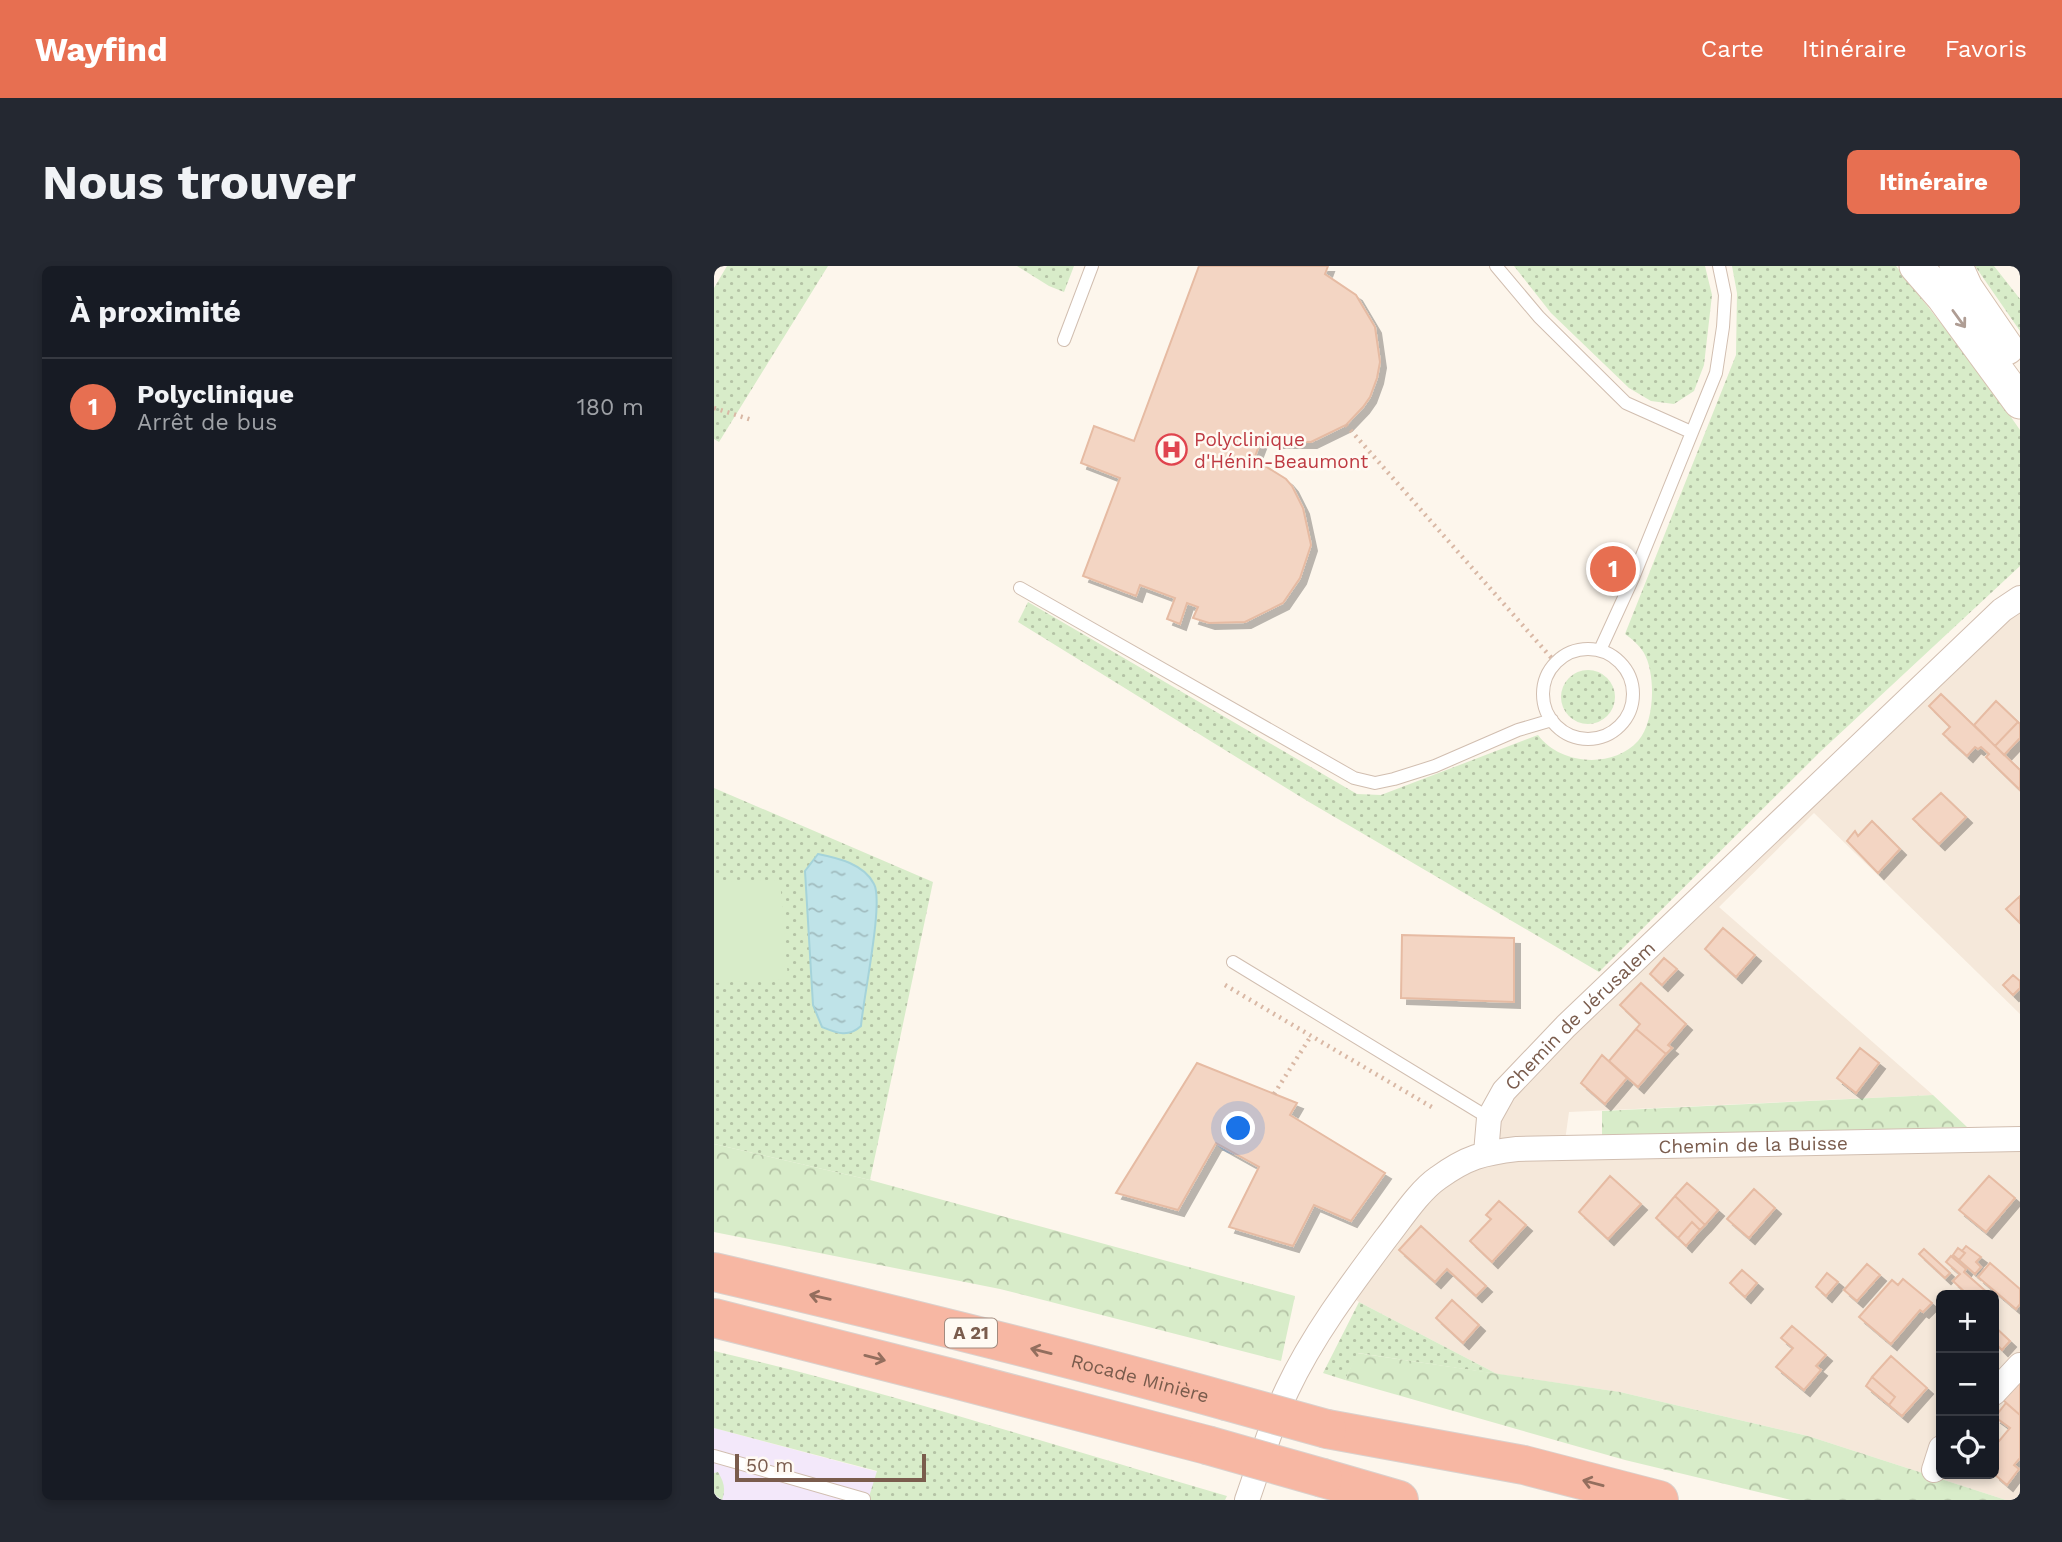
<!DOCTYPE html>
<html lang="fr">
<head>
<meta charset="utf-8">
<style>
	:root { --surface:#171b24; --page:#242831; --text:#f1f3f6; --muted:#9ea1a6; --line:#363941; --accent:#e76f51 }
	body { margin:0; font-family:"Work Sans",sans-serif; background:var(--page); color:var(--text) }
	.controls { position:absolute; right:21px; bottom:21px; display:grid; overflow:hidden; border-radius:10px; box-shadow:0 4px 10px #0003 }
	.controls button { width:63px; height:63px; display:grid; place-items:center; padding:0; border:0; border-bottom:2px solid var(--line); background:var(--surface); color:var(--text); font:35px sans-serif }
	.scale { position:absolute; left:21px; bottom:18px; width:191px; box-sizing:border-box; padding-left:7px; border:4px solid #7a5c4d; border-top:0; font-size:19px; line-height:24px; white-space:nowrap; color:#7a5c4d; -webkit-text-stroke:5px #fffaf3; paint-order:stroke }
	.you { position:absolute; left:525px; top:863px; width:24px; height:24px; margin:-18px; border:5px solid #fff; border-radius:50%; background:#1a73e8; box-shadow:0 0 0 10px #1a73e833 }
	.badge { display:grid; place-items:center; width:46px; height:46px; border-radius:50%; background:var(--accent); color:#fff; font-size:23px; font-weight:700 }
	.pin { position:absolute; translate:-50% -50%; border:4px solid #fff; box-shadow:0 2px 7px #0006 }
	.list { margin:0; padding:0; list-style:none }
	h2 { display:flex; justify-content:space-between; align-items:center; height:91px; margin:0; padding:0 28px; font-size:30px }
	h2 small { font-size:23px; font-weight:400; color:var(--muted) }
	.list li { display:grid; grid-template-columns:46px 1fr auto; gap:21px; align-items:center; box-sizing:border-box; height:98px; padding:0 28px; border-top:2px solid var(--line) }
	.list b { display:block; font-size:26px; white-space:nowrap }
	.list p { margin:0; font-size:23px; white-space:nowrap; color:var(--muted) }
	.list em { font-size:23px; font-style:normal; color:var(--muted) }
	.icon { flex:none; width:38px; height:38px; fill:none; stroke:currentColor; stroke-width:2; stroke-linecap:round; stroke-linejoin:round }
	.map { position:relative; flex:none; width:1306px; height:1234px; overflow:hidden; border-radius:10px }
	header { display:flex; align-items:center; gap:42px; box-sizing:border-box; height:98px; padding:0 35px; background:var(--accent); color:#fff }
	header strong { font-size:33px }
	nav { display:flex; gap:38px; margin-inline-start:auto; font-size:24px }
	.intro { display:flex; align-items:center; justify-content:space-between; box-sizing:border-box; height:168px; padding:0 42px }
	h1 { margin:0; font-size:49px }
	.button { padding:18px 32px; border-radius:10px; background:var(--accent); color:#fff; font-size:24px; font-weight:700 }
	main { display:flex; gap:42px; padding:0 42px }
	aside { flex:1; background:var(--surface); border-radius:10px; box-shadow:0 4px 10px #0003 }
	.map>svg:first-child { display:block }
</style>
</head>
<body>
<header>
<strong>Wayfind</strong>
<nav><a>Carte</a><a>Itinéraire</a><a>Favoris</a></nav>
</header>
<div class="intro"><h1>Nous trouver</h1><a class="button">Itinéraire</a></div>
<main>
<aside>
<h2>À proximité<small></small></h2>
<ul class="list">
<li><span class="badge">1</span><div><b>Polyclinique</b><p>Arrêt de bus</p></div><em>180 m</em></li>
</ul>
</aside>
<div class="map">
<svg width="1306" height="1234" viewBox="0 0 1306 1234">
	<defs>
		<pattern id="grass-dots" width="8" height="8" patternUnits="userSpaceOnUse" patternTransform="scale(1.75)"><rect width="8" height="8" fill="#d8ecc9"/><path d="M2 2h.1M6 6h.1" fill="none" stroke="#b4c2a5" stroke-width="1.8" stroke-linecap="round"/></pattern>
		<pattern id="forest-crowns" width="20" height="18" patternUnits="userSpaceOnUse" patternTransform="scale(1.75)"><rect width="20" height="18" fill="#d8ecc9"/><path d="M2 6a3 3 0 1 1 6 0M12 15a3 3 0 1 1 6 0" fill="none" stroke="#b4c2a5"/></pattern>
		<pattern id="water-ripples" width="26" height="14" patternUnits="userSpaceOnUse" patternTransform="scale(1.75)"><rect width="26" height="14" fill="#bfe3e8"/><path d="M2 4q2-2 4 0t4 0M15 11q2-2 4 0t4 0" fill="none" stroke="#a0bbbe"/></pattern>
		<filter id="shadow"><feDropShadow dx="6" dy="6" stdDeviation="0" flood-color="#0004"/></filter>
	</defs>
	<rect width="100%" height="100%" fill="#fdf6ec"/>
	<!-- residential -->
	<path fill="#f5e8da" fill-rule="evenodd" d="M1306,332V748L1100,547L1005,641L1219,829L855,846L850,882L1306,873V1234H1292L1094,1170L906,1126L783,1108L645,1036L632,1026L692,945L772,887L775,852ZM1227,1029H1280V1208H1227Z"/>
	<!-- education -->
	<path fill="#f3e8fa" d="M0,1162L164,1206L270,1234H0Z"/>
	<!-- grass -->
	<path fill="url(#grass-dots)" d="M13,0H114L5,176L0,173V22Z
		M303,0H360L350,26L335,20Z
		M800,0H991L998,29L990,99L980,125L960,138L937,135L915,122L837,47Z
		M1018,0H1182L1269,111L1306,164V300L1106,486L885,706L595,536L304,356L314,336L643,528L667,529L824,469C846,499 899,503 924,475C941,456 942,408 930,387C926,380 918,373 911,368L1022,89L1023,27Z
		M1261,0H1280L1306,33V65Z
		M847 431a27 27 0 1 1 54 0a27 27 0 1 1-54 0Z
		M0,522L219,616L156,914L0,878Z
		M645,1036L783,1108L644,1087L631,1114L609,1107Z
		M0,1085C173,1125 342,1180 513,1230L511,1234H154L163,1205L0,1162Z
		M4,1206C10,1216 12,1223 8,1234L0,1228V1207Z"/>
	<!-- forest -->
	<path fill="url(#forest-crowns)" d="M1219,829L1253,861L888,870V845Z
		M0,878L156,914L581,1030L567,1095L286,1023L0,966Z
		M643,1087L906,1126L1094,1170L1292,1234H1077L911,1194L631,1114Z"/>
	<!-- garden -->
	<path fill="#d8ecc9" d="M66,614L74,713L0,717V616Z"/>
	<!-- water -->
	<path fill="url(#water-ripples)" stroke="#a5d3da" stroke-width="2" d="M104,588C124,592 150,598 160,618C170,636 149,733 147,760C134,772 123,767 108,761L99,739L91,605Z"/>
	<!-- building -->
	<path fill="#f3d5c3" stroke="#e6bba3" stroke-width="2" filter="url(#shadow)" d="M485,0H614L611,8L642,29L661,61L666,96L663,112L656,131L649,141L632,159L597,176H563L548,172L540,193L572,213L578,220L589,242L597,279L586,312L569,337L531,356L495,357L479,352L484,341L473,337L466,358L453,353L461,332L426,319L422,330L369,310L406,212L367,197L380,160L420,175Z
		M1227,428L1306,504V524L1272,491L1275,488L1267,481L1264,483L1261,481L1253,490L1229,468L1236,461L1215,440Z
		M1282,435L1304,456L1281,480L1260,459Z
		M1304,456L1306,458V472L1290,489L1281,480Z
		M1227,527L1252,551L1225,578L1199,553Z
		M1158,555L1186,583L1164,607L1133,575L1141,565L1144,570Z
		M1306,630V657L1292,643Z
		M1009,662L1041,689L1022,711L991,683Z
		M688,669L800,672V736L687,732Z
		M950,692L963,703L948,719L936,708Z
		M1299,709L1306,715V722L1299,729L1289,719Z
		M927,717L972,758L954,779L958,782L952,788L922,763L926,758L906,739Z
		M922,763L952,788L924,821L895,795Z
		M1146,782L1165,797L1142,827L1123,812Z
		M888,789L913,812L891,838L867,817Z
		M483,797L583,837L576,849L671,907L637,955L600,939L579,980L515,961L545,901L502,877L464,944L402,927Z
		M896,910L927,938L894,973L865,946Z
		M1275,910L1301,932L1272,966L1245,944Z
		M973,917L1004,944L991,959L961,930Z
		M1040,923L1061,942L1035,972L1013,953Z
		M961,930L991,959L986,964L978,956L964,972L942,952Z
		M785,935L812,959L778,996L756,975L777,953L772,949Z
		M978,956L986,964L972,980L964,972Z
		M707,960L772,1020L762,1030L733,1003L721,1016L685,984Z
		M1252,980L1267,991L1262,996L1267,1001L1261,1008L1245,994L1251,987L1248,985Z
		M1244,982L1251,987L1245,994L1239,989Z
		M1210,983L1236,1007L1231,1012L1205,988Z
		M1237,990L1252,1003L1250,1006L1275,1028L1274,1029H1254L1239,1015L1246,1008L1232,996Z
		M1276,997L1306,1023V1038L1302,1043L1264,1011Z
		M1153,998L1166,1009L1143,1035L1130,1024Z
		M1028,1004L1043,1017L1031,1031L1016,1017Z
		M1113,1007L1124,1016L1112,1030L1102,1021Z
		M1189,1013L1218,1037L1209,1046L1206,1044L1177,1078L1145,1051L1178,1014L1184,1019Z
		M738,1034L765,1059L749,1077L722,1052Z
		M1078,1060L1112,1089L1102,1100L1107,1104L1090,1124L1062,1101L1079,1082L1067,1072Z
		M1280,1060L1296,1075L1288,1084L1280,1076Z
		M1177,1090L1213,1122L1188,1150L1175,1139L1181,1131L1158,1111Z
		M1158,1111L1181,1131L1175,1139L1152,1120Z
		M1306,1116V1149L1289,1134Z
		M1292,1137L1306,1149V1192L1300,1199L1305,1203L1293,1219L1280,1208V1181L1296,1162L1281,1151Z"/>
	<g fill="none" stroke-linecap="round" stroke-linejoin="round">
		<defs>
			<path id="lane" d="M782,0L825,51L912,137L977,166
				M350,74L378,0
				M306,322L640,512L661,517L680,513L721,500L804,464L838,454
				M829 428a45 45 0 1 1 90 0a45 45 0 1 1-90 0Z
				M886,384L919,312L1002,107L1009,61L1011,29L1005,0
				M519,696L775,852
				M0,1190L150,1233"/>
			<g id="street">
				<path id="s1" d="M772,887L775,852L790,825L852,760L1288,344L1306,332"/>
				<path d="M1280,1127L1306,1099"/>
				<path d="M1220,1204L1227,1182"/>
				<path id="s2" d="M533,1234C546,1198 557,1158 573,1124C599,1069 636,1020 672,972C687,953 705,925 724,912C753,891 769,887 803,883L1306,873"/>
			</g>
			<path id="secondary" d="M1202,0L1229,31L1306,136
				M1242,0L1252,22L1293,82"/>
			<g id="highway">
				<path id="s3" d="M0,1006C171,1046 342,1088 512,1135"/>
				<path d="M0,1052L237,1112L493,1179"/>
				<path d="M613,1163L810,1199L945,1234"/>
				<path d="M609,1212L685,1234"/>
			</g>
		</defs>
		<!-- lane casing -->
		<use href="#lane" stroke="#d1beb0" stroke-width="14"/>
		<!-- street casing -->
		<use href="#street" stroke="#d1beb0" stroke-width="26"/>
		<!-- secondary casing -->
		<use href="#secondary" stroke="#d6c0b0" stroke-width="35"/>
		<!-- highway casing -->
		<use href="#highway" stroke="#dad1cd" stroke-width="40"/>
		<!-- path -->
		<path stroke="#d9b8a5" stroke-width="4.5" stroke-dasharray="2 5" stroke-linecap="butt" d="M0,142L38,154
			M632,159L842,397
			M511,719L721,843
			M560,828L597,770"/>
		<!-- lane -->
		<use href="#lane" stroke="#fff" stroke-width="12"/>
		<!-- street -->
		<use href="#street" stroke="#fff" stroke-width="24"/>
		<!-- secondary -->
		<use href="#secondary" stroke="#fff" stroke-width="33"/>
		<!-- highway -->
		<use href="#highway" stroke="#f7b7a3" stroke-width="38"/>
		<defs>
			<path id="highway-bridge" d="M512,1135L613,1163
				M493,1179L609,1212"/>
		</defs>
		<!-- highway-bridge casing -->
		<use href="#highway-bridge" stroke="#dad1cd" stroke-width="40" stroke-linecap="butt"/>
		<!-- highway-bridge -->
		<use href="#highway-bridge" stroke="#f7b7a3" stroke-width="38"/>
	</g>
	<!-- one-way arrows -->
	<defs><path id="oneway-shaft" d="M-6 0H5M1.5-3L5.5 0L1.5 3" fill="none" stroke-width="1.6" stroke-linecap="round" stroke-linejoin="round" transform="scale(1.75)"/></defs>
	<use stroke="#af9d94" href="#oneway-shaft" transform="translate(1245 53) rotate(54)"/>
	<g stroke="#936e5e">
		<use href="#oneway-shaft" transform="translate(106 1031) rotate(-167)"/>
		<use href="#oneway-shaft" transform="translate(327 1085) rotate(-166)"/>
		<use href="#oneway-shaft" transform="translate(161 1092) rotate(14)"/>
		<use href="#oneway-shaft" transform="translate(879 1217) rotate(-165)"/>
	</g>
	<!-- icons -->
	<defs>
		<symbol id="hospital-ring" viewBox="-11 -11 22 22"><circle r="9.5" fill="#fffaf3" stroke="#e0444e" stroke-width="1.5"/><path d="M-5-5h3v3.5h4V-5h3V5h-3V1.5h-4V5h-3Z" fill="#e0444e"/></symbol>
	</defs>
	<g fill-rule="evenodd">
		<use href="#hospital-ring" x="440" y="166" width="35" height="35"/>
	</g>
	<g text-anchor="middle" stroke-width="5" stroke-linejoin="round" paint-order="stroke">
		<!-- shield labels -->
		<rect fill="#fffaf3" stroke="#a28b7f" stroke-width="2" x="231" y="1052.5" width="52" height="29" rx="5"/>
		<g font-size="18" font-weight="bold" fill="#7a5c4d">
			<text x="257" y="1073">A 21</text>
		</g>
		<!-- health labels -->
		<g font-size="19" fill="#be3a42" stroke="#fffaf3" text-anchor="start">
			<text x="480" y="180">Polyclinique<tspan x="480" dy="22">d'Hénin-Beaumont</tspan></text>
		</g>
		<!-- street labels -->
		<g font-size="19" fill="#7a5c4d" stroke="#fffaf3">
			<text dy="7" stroke="none"><textPath href="#s1" startOffset="173">Chemin de Jérusalem</textPath></text>
			<text dy="7" stroke="none"><textPath href="#s2" startOffset="700">Chemin de la Buisse</textPath></text>
			<text dy="7" stroke="none"><textPath href="#s3" startOffset="439">Rocade Minière</textPath></text>
		</g>
	</g>
</svg>
<div class="controls">
<button>+</button>
<button>−</button>
<button><svg class="icon" aria-label="locate" viewBox="0 0 24 24"><circle cx="12" cy="12" r="6"/><path d="M12 2v4M12 18v4M2 12h4M18 12h4"/></svg></button>
</div>
<div class="scale">50 m</div>
<div class="you"></div>
<div class="pin badge" style="left:899px;top:303px">1</div>
</div>
</main>
</body>
</html>
